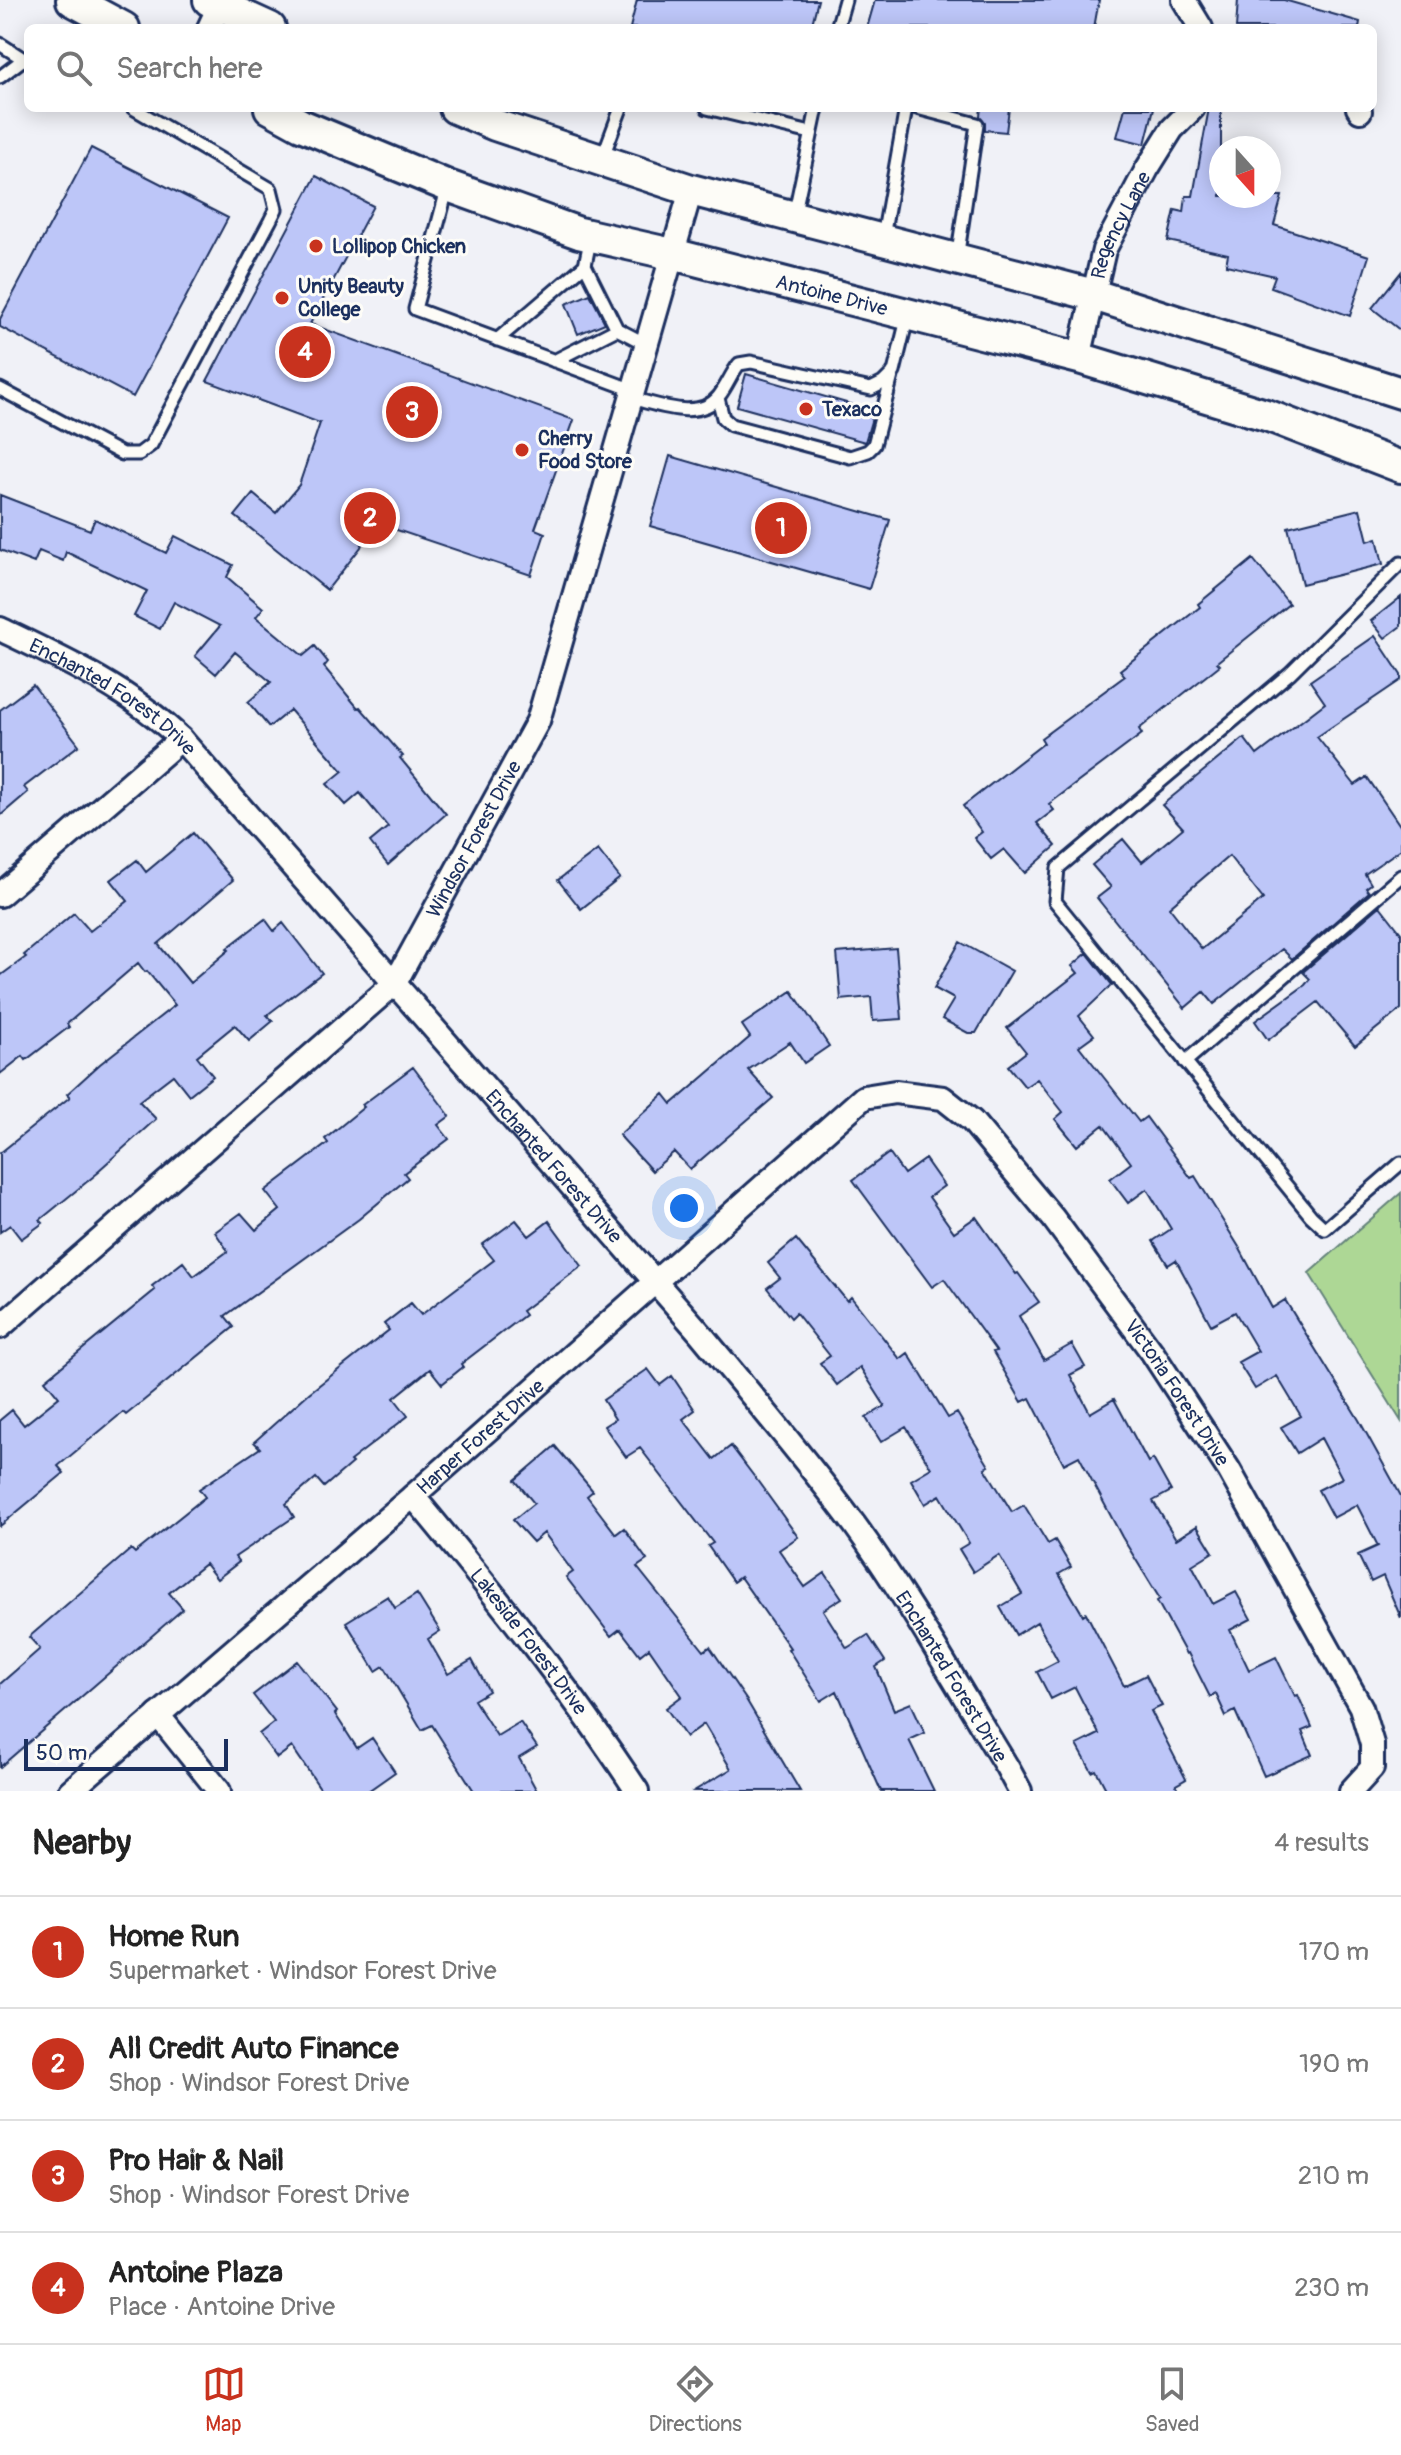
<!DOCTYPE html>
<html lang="en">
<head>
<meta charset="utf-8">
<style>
	:root { --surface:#fff; --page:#f2f2f2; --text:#222; --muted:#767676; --line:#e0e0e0; --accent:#c8321e }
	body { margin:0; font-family:Pangolin,sans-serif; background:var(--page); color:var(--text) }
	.compass { position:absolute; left:1209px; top:136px; width:72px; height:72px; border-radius:50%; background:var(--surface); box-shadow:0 4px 20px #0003; rotate:159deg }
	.scale { position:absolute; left:24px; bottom:20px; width:204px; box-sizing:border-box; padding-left:8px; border:4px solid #1b2f5e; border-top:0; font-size:22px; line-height:28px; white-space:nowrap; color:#1b2f5e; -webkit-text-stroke:6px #fdfcf7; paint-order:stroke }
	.you { position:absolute; left:684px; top:1208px; width:28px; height:28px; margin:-20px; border:6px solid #fff; border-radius:50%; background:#1a73e8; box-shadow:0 0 0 12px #1a73e833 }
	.badge { display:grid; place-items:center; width:52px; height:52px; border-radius:50%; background:var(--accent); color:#fff; font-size:26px; font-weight:700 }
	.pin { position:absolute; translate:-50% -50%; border:4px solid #fff; box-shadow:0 2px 8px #0006 }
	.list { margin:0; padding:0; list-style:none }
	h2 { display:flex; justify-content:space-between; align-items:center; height:104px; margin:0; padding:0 32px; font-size:34px }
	h2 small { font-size:26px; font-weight:400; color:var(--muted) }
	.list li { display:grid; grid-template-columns:52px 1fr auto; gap:24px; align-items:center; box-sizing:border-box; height:112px; padding:0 32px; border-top:2px solid var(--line) }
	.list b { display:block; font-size:30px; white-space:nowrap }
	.list p { margin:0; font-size:26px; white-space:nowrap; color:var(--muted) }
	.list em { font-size:26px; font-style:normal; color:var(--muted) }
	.icon { flex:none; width:44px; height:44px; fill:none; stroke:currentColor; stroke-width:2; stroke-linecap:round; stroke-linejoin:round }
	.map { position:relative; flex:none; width:1401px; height:1791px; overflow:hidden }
	.search { position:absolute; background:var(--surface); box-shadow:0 4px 20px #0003; left:24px; right:24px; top:24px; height:88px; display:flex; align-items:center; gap:20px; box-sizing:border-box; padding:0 28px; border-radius:12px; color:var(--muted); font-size:30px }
	.sheet { height:552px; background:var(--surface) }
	nav { display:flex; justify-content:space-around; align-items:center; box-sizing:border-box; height:112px; border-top:2px solid var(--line); background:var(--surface); font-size:22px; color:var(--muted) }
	nav a { display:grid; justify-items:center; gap:4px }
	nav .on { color:var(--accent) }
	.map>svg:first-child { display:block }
</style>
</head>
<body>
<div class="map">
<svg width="1401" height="1791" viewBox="0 0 1401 1791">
	<rect width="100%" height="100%" fill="#f0f1f7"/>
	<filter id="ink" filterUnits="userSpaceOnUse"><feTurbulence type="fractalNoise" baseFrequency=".0125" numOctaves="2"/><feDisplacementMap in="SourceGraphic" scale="16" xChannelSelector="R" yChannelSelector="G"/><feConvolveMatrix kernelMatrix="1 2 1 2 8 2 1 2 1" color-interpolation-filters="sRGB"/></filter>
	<g filter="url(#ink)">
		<!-- green -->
		<path fill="#add795" stroke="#64837a" stroke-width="2" d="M1401,1193V1421L1309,1273Z"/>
		<!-- building -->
		<path fill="#bdc6f8" stroke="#1b2f5e" stroke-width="2" fill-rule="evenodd" d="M637,0H818L811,28H630Z
			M875,0H1099L1094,28H867Z
			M1238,0H1284L1360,22L1359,28H1236Z
			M981,108H1009L1006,132L985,130V122L980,116Z
			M1125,108H1154L1145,144L1117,137Z
			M1209,108H1221V196H1282L1274,225L1369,256L1350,316L1271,287L1275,276L1226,265L1228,254L1168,241L1175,210L1184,212L1186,196H1193Z
			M91,148L228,218L133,397L0,327V319Z
			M316,176L373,206L310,324L574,420L535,529L545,533L531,575L370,521L361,547L327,590L235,516L253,494L276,513L299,485L320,423L207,381Z
			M1401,272V331L1372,308Z
			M590,294L605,323L578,334L566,304Z
			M746,374L874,411L865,442L737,406Z
			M670,456L890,520L869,589L650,526Z
			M0,495L90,530L95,519L166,553L175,536L233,565L227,577L263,608L256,617L303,656L315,646L328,662L324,667L358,708L360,707L403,756L400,758L446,814L388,865L370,842L388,827L360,793L346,805L327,784L343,771L290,710L269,727L248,702L271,682L235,652L216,674L195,656L220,626L174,602L160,629L134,616L147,591L66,552L63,561L39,551L34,563L0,550Z
			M1360,509L1368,541L1377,538L1383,564L1302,584L1288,527Z
			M1253,559L1289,604L1217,662L1220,665L1139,729L1142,734L1049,804L1054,810L1037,823L1056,846L1025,873L1004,849L991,859L974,838L982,832L963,806L1044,743L1041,738L1125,676L1120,670L1200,607L1198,604Z
			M1401,597V626L1385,638L1371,621Z
			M1375,636L1401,675V680L1317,737L1355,785L1367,777L1401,827V849L1365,874L1371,884L1366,888L1369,892L1292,959L1282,949L1214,1004L1204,992L1185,1008L1097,898L1111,887L1092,865L1123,839L1142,862L1183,828L1162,805L1244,738L1257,755L1325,703L1310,681ZM1229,856L1263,899L1202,949L1169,907Z
			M33,685L79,745L24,787L28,792L0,816V710Z
			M193,833L233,880L158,944L190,983L229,950L227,948L265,919L274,931L283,923L322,973L267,1015L273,1021L249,1041L235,1025L197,1056L213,1076L189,1095L173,1075L139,1101L156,1119L98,1171L99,1172L40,1220L43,1223L21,1239L10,1225L0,1232V1153L70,1097L67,1094L100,1064L175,1005L147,971L145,972L138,963L67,1024L69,1027L26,1060L23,1056L0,1074V976L26,957L24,955L74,913L90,931L128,901L111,880L137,860L146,872Z
			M598,850L620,878L581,909L558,880Z
			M1380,906L1401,933V1009L1355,1046L1318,1002L1268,1040L1255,1021L1305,985L1310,979L1303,972Z
			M960,942L1012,971L976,1033H968L942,1019L954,999L934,988Z
			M896,948L902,1019L873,1021L871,997L841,1000L837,953Z
			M1087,953L1112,985L1079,1016L1094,1035L1079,1046L1139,1122L1146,1117L1191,1178L1195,1176L1239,1247L1272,1308L1285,1300L1359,1420L1401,1496V1618L1383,1576L1371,1582L1358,1555L1378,1546L1357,1505L1333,1518L1318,1490L1342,1478L1321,1438L1297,1453L1281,1427L1301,1416L1277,1376L1255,1389L1238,1362L1258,1351L1235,1312L1211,1325L1176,1260L1168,1265L1153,1241L1171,1229L1147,1189L1128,1203L1110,1179L1131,1163L1103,1125L1077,1146L1055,1119L1063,1112L1037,1079L1025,1087L1008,1066L1026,1052L1007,1028L1078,973L1072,966Z
			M792,991L829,1046L804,1063L790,1042L748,1070L773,1098L690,1169L674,1152L652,1171L619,1135L664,1094L672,1104L750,1037L742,1025Z
			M413,1067L450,1116L438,1125L449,1139L404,1173L408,1178L359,1219L225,1316L234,1327L126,1415L123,1412L58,1466L64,1473L0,1526V1420L12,1410L24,1425L59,1397L45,1380L155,1290L152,1286L183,1262L194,1276L228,1251L215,1232L241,1213L256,1230L280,1210L265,1191L328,1143L325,1139L364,1107L362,1105Z
			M889,1153L904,1174L925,1159L944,1186L929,1197L954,1232L976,1217L1016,1274L1018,1273L1039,1302L1019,1316L1044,1360L1072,1344L1085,1367L1070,1375L1090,1413L1114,1399L1148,1462L1153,1459L1171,1491L1153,1501L1176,1539L1197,1526L1213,1552L1192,1565L1213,1604L1236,1592L1251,1619L1230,1630L1249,1670L1276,1657L1295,1696L1298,1695L1312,1727L1302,1731L1312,1755L1264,1776L1235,1711L1226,1716L1216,1694L1210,1697L1188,1653L1186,1654L1157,1601L1160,1599L1122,1537L1079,1456L1064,1464L1030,1398L1022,1402L993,1352L996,1351L944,1279L932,1287L853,1180Z
			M516,1220L529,1236L549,1221L582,1266L522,1311L525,1315L461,1364L463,1367L442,1384L430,1369L394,1398L408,1416L350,1461L352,1463L324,1487L316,1478L286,1504L294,1517L235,1557L239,1562L217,1579L205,1564L169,1593L183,1609L0,1767V1684L40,1649L29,1637L131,1549L135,1553L205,1497L199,1489L260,1448L254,1442L309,1393L389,1330L384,1324L411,1303L421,1315L494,1260L482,1245Z
			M796,1239L847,1301L851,1297L900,1359L908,1353L948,1418L957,1413L989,1466L985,1468L1012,1512L1024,1505L1048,1544L1055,1540L1071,1567L1059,1574L1083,1615L1086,1613L1124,1686L1146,1675L1162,1706L1151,1711L1186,1779L1176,1785L1179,1791H1107L1096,1770L1092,1772L1077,1745L1099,1734L1075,1687L1051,1699L1037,1672L1058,1661L1037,1622L1016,1635L1000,1607L1022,1594L999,1555L973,1572L959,1549L969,1543L940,1495L925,1504L911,1480L931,1468L906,1427L881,1442L866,1418L885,1406L860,1367L837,1385L820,1363L830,1356L796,1313L791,1318L767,1288L780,1278L768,1263Z
			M648,1369L660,1385L672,1376L695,1410L683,1419L714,1459L731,1446L759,1483L798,1537L779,1550L805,1587L825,1573L842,1598L823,1610L847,1648L868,1635L885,1661L876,1667L894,1710L911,1703L925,1733L909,1740L934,1791H881L837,1691L821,1701L788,1649L790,1648L740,1577L733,1582L708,1546L713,1543L640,1448L626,1457L604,1426L615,1419L603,1400Z
			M555,1446L593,1491L587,1496L616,1534L624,1528L647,1560L637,1567L704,1651L710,1647L747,1701L800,1791H694L731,1769L704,1724L686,1737L666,1708L682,1696L649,1648L640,1655L620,1629L611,1636L566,1577L573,1572L544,1533L533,1542L513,1520L534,1503L515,1480Z
			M417,1594L440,1631L428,1639L448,1674L472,1660L489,1691L474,1700L497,1736L520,1722L537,1747L519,1758L537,1791H474L432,1725L422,1730L384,1666L376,1671L346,1622L388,1596L395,1608Z
			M297,1661L337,1712L335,1714L357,1748L372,1738L395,1772L368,1791H322L292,1747L277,1758L259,1734L274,1722L253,1695Z"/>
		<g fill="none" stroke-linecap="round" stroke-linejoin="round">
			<defs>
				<path id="service" d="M837,28L845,0
					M0,44L25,60
					M0,77L21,61L28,59
					M707,108L811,133
					M917,108L977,124L957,259
					M602,159L621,108
					M448,186L415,309L633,390
					M794,216L817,108
					M591,236L585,265L617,329L646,344
					M883,237L906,108
					M497,340L585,265
					M554,361L617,329
					M0,389L122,454H139L151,445L270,221L276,209L271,189L133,108
					M630,398C657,404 699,422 719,396C727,386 731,374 739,364L751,362L871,389L883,383L894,372L908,315
					M718,398L723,418L731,425L850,457L868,451L874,445L893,372
					M1401,563L1290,673L1058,868L1055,901L1311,1216L1325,1229L1401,1163
					M1185,1062L1401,876"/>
				<g id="minor">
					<path d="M1184,0L1201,28"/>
					<path d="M209,28L222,0"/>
					<path d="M1358,108L1360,111"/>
					<path id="s1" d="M1079,358L1104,250L1147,169L1172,129L1193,108"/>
					<path id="s2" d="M0,629C65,660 129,689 181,739L700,1333C752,1396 805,1458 854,1524C910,1601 957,1686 1007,1767L1020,1791"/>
					<path d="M0,895L181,739"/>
					<path id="s3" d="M0,1327L395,983L538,721L691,190"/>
					<path id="s4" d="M413,1496C492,1591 569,1687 637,1791"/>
					<path d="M158,1715L219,1791"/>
					<path id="s5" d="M70,1791L413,1496L864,1097L895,1092L943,1098L972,1121L1053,1218L1152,1352L1229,1470L1361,1707L1372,1744V1768L1351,1791"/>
				</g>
				<g id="secondary">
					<path d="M72,0L124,28"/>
					<path d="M209,0L270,28"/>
					<path id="s6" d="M270,108L301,125L448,186L579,233L672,254L1079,358L1269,416L1401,467"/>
					<path d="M455,108L495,125L691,190L1094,295L1401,393"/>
				</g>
			</defs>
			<!-- service casing -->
			<use href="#service" stroke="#1b2f5e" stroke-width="17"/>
			<!-- minor casing -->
			<use href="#minor" stroke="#1b2f5e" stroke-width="28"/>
			<!-- secondary casing -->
			<use href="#secondary" stroke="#1b2f5e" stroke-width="36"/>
			<!-- service -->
			<use href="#service" stroke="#fdfcf7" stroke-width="11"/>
			<!-- minor -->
			<use href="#minor" stroke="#fdfcf7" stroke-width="22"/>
			<!-- secondary -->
			<use href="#secondary" stroke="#fdfcf7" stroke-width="30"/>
		</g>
	</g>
	<!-- markers -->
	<g fill="#c8321e" stroke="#fdfcf7" stroke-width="3">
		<circle cx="316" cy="246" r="8"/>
		<circle cx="282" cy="298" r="8"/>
		<circle cx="806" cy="409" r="8"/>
		<circle cx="522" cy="450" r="8"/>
	</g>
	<g text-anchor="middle" stroke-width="6" stroke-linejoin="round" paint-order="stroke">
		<!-- street labels -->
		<g font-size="20" fill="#1b2f5e" stroke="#fdfcf7">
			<text dy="7" stroke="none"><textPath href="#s1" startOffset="140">Regency Lane</textPath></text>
			<text dy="7" stroke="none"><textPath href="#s6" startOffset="594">Antoine Drive</textPath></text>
			<text dy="7" stroke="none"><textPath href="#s2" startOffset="132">Enchanted Forest Drive</textPath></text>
			<text dy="7" stroke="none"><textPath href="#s3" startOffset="688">Windsor Forest Drive</textPath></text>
			<text dy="7" stroke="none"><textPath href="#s2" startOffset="780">Enchanted Forest Drive</textPath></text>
			<text dy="7" stroke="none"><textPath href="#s5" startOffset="1512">Victoria Forest Drive</textPath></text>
			<text dy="7" stroke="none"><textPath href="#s5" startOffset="542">Harper Forest Drive</textPath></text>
			<text dy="7" stroke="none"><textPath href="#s4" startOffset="186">Lakeside Forest Drive</textPath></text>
			<text dy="7" stroke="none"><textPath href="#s2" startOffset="1428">Enchanted Forest Drive</textPath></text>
		</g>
		<!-- poi labels -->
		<g font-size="20" font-weight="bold" fill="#1b2f5e" stroke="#fdfcf7" text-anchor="start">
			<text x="332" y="253">Lollipop Chicken</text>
			<text x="298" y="293">Unity Beauty<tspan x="298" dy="23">College</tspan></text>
			<text x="822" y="416">Texaco</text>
			<text x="538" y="445">Cherry<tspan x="538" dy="23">Food Store</tspan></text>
		</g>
	</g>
</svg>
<svg class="compass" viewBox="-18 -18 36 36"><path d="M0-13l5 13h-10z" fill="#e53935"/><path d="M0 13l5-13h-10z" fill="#767676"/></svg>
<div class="scale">50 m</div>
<div class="you"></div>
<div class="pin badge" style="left:781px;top:528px">1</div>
<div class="pin badge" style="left:370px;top:518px">2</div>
<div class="pin badge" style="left:412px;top:412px">3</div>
<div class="pin badge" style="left:305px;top:352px">4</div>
<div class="search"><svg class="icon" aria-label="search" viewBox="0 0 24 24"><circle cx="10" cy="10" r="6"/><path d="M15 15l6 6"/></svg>Search here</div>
</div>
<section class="sheet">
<h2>Nearby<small>4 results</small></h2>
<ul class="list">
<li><span class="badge">1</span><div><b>Home Run</b><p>Supermarket · Windsor Forest Drive</p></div><em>170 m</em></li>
<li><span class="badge">2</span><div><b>All Credit Auto Finance</b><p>Shop · Windsor Forest Drive</p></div><em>190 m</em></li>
<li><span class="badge">3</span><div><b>Pro Hair &amp; Nail</b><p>Shop · Windsor Forest Drive</p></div><em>210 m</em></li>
<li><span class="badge">4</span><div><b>Antoine Plaza</b><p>Place · Antoine Drive</p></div><em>230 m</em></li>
</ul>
</section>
<nav>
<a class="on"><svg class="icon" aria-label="map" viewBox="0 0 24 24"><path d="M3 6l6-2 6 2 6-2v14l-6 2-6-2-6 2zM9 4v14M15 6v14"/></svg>Map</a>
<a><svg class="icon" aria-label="directions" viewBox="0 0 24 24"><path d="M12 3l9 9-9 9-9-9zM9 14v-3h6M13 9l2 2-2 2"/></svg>Directions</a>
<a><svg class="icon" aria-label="saved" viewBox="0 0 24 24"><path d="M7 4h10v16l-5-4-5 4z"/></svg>Saved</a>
</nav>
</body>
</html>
